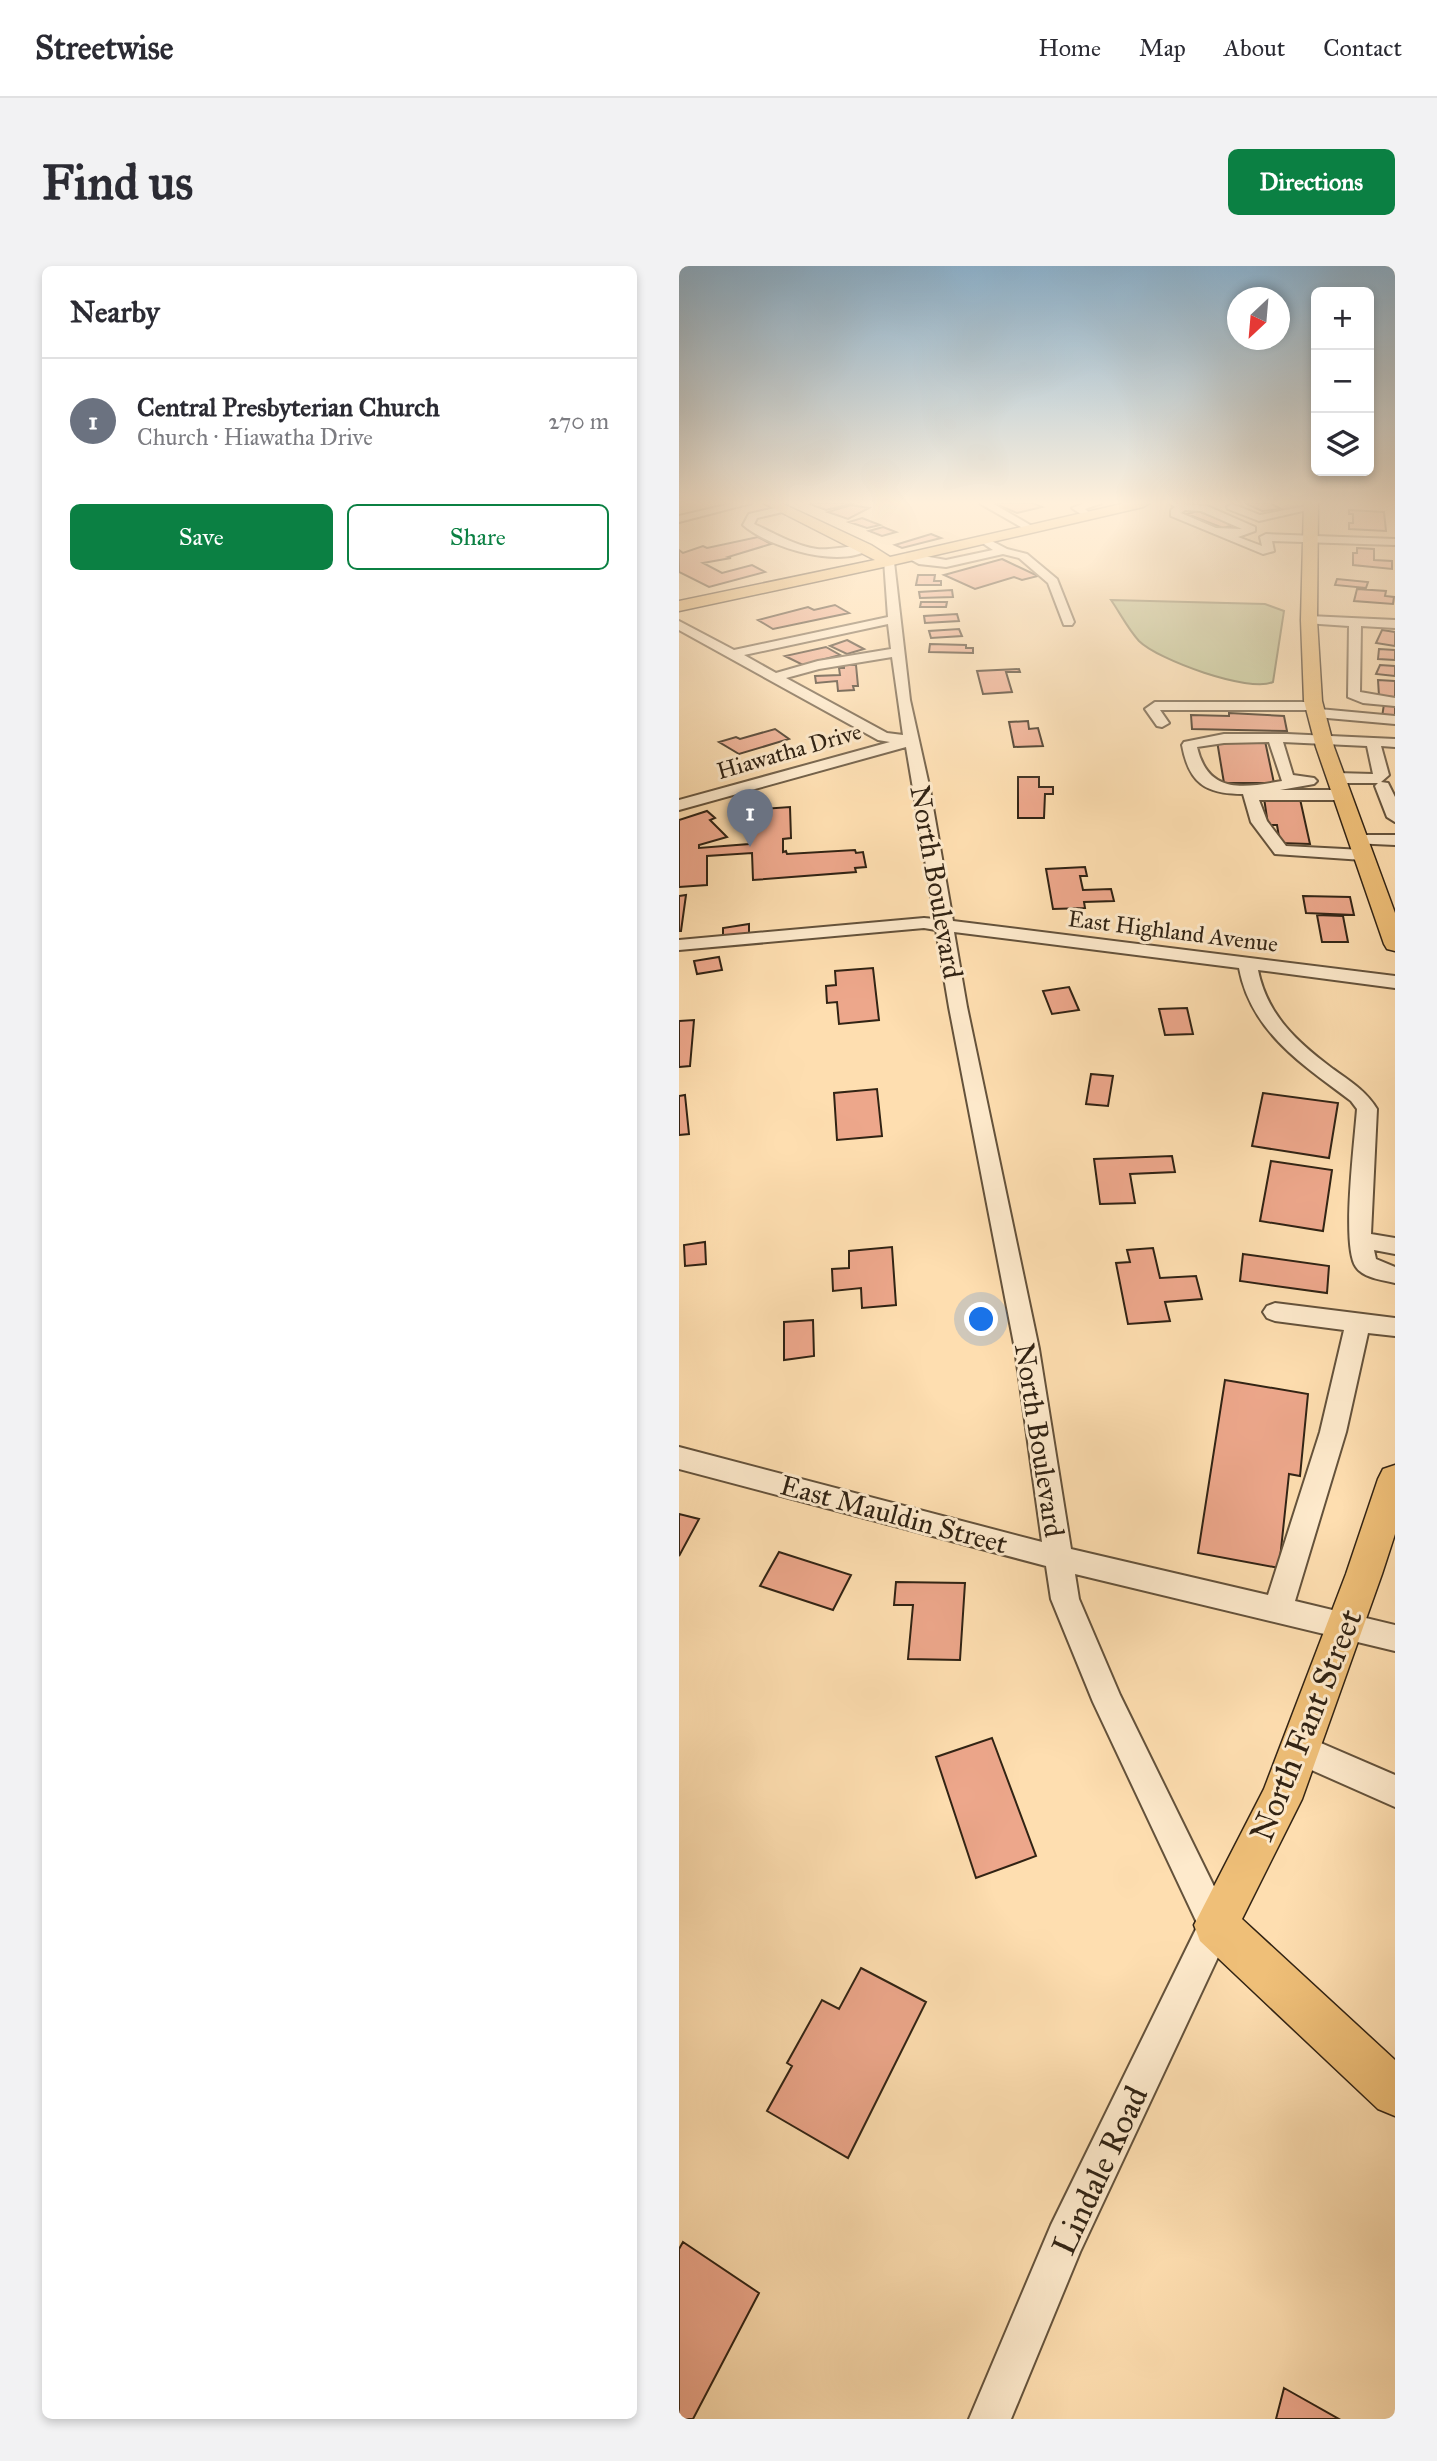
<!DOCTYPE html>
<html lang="en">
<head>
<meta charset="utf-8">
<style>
	:root { --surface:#fff; --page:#f2f2f3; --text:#2b2b33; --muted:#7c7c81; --line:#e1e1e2; --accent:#0b8043 }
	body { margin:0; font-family:"IM FELL Great Primer",serif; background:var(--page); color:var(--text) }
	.controls { position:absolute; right:21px; top:21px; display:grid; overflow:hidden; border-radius:10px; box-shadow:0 4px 10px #0003 }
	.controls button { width:63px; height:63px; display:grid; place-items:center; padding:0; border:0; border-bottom:2px solid var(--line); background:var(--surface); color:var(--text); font:35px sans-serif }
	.compass { position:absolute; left:548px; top:21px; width:63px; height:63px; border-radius:50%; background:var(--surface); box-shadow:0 4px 10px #0003; rotate:206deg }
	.you { position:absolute; left:303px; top:1054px; width:24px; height:24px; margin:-18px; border:5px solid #fff; border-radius:50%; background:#1a73e8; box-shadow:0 0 0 10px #1a73e833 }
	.badge { display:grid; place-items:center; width:46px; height:46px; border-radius:50%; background:var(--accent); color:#fff; font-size:23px; font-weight:700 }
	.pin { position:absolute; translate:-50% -58px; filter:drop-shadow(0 2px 4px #0008) }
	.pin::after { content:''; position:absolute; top:37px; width:24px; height:21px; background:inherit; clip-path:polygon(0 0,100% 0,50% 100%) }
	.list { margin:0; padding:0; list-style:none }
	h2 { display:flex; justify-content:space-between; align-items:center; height:91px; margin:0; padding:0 28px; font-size:30px }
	h2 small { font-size:23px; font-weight:400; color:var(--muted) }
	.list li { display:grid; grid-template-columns:46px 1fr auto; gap:21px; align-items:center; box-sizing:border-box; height:126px; padding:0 28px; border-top:2px solid var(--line) }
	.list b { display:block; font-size:26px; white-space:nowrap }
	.list p { margin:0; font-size:23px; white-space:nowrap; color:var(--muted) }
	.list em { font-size:23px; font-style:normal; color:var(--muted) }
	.actions { display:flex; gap:14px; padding:21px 28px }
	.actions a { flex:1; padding:16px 0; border:2px solid var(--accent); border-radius:10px; text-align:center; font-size:24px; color:var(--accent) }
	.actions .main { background:var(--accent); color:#fff }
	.icon { flex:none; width:38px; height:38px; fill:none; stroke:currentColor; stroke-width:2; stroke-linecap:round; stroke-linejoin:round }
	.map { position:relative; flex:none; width:716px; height:2153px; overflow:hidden; border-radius:10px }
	header { display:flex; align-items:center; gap:42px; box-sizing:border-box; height:98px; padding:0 35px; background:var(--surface); border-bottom:2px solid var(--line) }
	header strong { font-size:33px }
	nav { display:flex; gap:38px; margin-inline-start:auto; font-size:24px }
	.intro { display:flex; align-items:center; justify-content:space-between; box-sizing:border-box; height:168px; padding:0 42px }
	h1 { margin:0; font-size:49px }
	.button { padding:18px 32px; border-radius:10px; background:var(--accent); color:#fff; font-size:24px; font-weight:700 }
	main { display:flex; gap:42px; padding:0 42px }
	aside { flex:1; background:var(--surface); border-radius:10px; box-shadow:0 4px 10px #0003 }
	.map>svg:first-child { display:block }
</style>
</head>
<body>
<header>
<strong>Streetwise</strong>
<nav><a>Home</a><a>Map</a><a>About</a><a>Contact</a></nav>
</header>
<div class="intro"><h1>Find us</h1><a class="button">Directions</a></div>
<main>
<aside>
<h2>Nearby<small></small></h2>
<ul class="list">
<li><span class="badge" style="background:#6b7280">1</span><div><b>Central Presbyterian Church</b><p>Church · Hiawatha Drive</p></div><em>270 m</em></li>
</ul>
<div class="actions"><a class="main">Save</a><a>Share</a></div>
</aside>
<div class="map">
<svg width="716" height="2153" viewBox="0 0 716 2153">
	<rect width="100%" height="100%" fill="#fedeb0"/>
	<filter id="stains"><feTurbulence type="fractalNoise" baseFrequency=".00286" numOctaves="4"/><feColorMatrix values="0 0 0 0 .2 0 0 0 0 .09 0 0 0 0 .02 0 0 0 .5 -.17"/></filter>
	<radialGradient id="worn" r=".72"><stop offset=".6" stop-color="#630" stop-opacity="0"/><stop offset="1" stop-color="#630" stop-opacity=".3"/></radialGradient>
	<!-- green -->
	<path fill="#bac290" stroke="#767252" stroke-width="2" d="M432,334L586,338L605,345L594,416C570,427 479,394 460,375C449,363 441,347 432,334Z"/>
	<!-- building -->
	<path fill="#eda78b" stroke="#312314" stroke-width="2" d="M136,237H175L147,244L131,238Z
		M314,237H354L363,241L338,247Z
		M566,237H590L603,243L583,245Z
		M172,239L190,242L169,253L149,246Z
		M670,244L705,246L707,265L670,263V257H674V248H670Z
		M519,245L555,259L544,262L508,248Z
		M183,252L201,259L188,262L170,256Z
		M204,261L217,266L203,270L190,265Z
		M252,268L262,272L223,282L216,279Z
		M79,271L92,278L49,291L52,292L24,297L43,307L73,299L86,306L30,321L0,306V284L4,287L24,280L28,282Z
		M678,282L695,283V294L713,295V303L674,299V287H678Z
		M323,293L359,310L343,314L335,311L296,323L265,309Z
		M239,309H256L255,315H262V319H237Z
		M658,313L689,316L687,322L656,319Z
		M678,323L707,325L706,330L715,331L714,338L675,335Z
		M273,324L274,331L241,332L240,326Z
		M242,336H268L267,341H241Z
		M156,339L170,347L94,363L79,354L129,341L135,344Z
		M278,348L280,355L246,357L245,350Z
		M280,363L283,370L252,372L250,365Z
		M703,364L716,366V380L697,377Z
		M168,374L185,383L168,388L151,380Z
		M251,378L287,379V382H294V387L250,386Z
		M147,381L161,389L124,399L106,390Z
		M700,383L716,384V394L699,393Z
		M165,399H177L179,420H174L175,424L159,425L158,415L137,417L136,410L161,409L160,402H165Z
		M701,399L716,400V410L697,408Z
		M340,403L341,406H327L333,426L304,428L298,405Z
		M699,414L716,415V431L700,430Z
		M705,438L716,439V452L703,451Z
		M550,447L605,450L608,465L513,463L512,449L550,450Z
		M349,455L350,463L359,462L364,480L335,481L330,456Z
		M96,463L110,473L60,488L40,476L57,471L61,473Z
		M538,475H586L595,517H545Z
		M339,511H360V521H374V528H366L365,552H339Z
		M585,532L621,533L631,578L601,577L598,559H589Z
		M111,541L112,572L104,573V586L107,585L108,588L176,584L177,587L184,586L187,601L176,602L177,606L74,614L73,587L28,590V619L0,621V554L28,545L36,552L31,554L48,571L20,579V582L70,578L69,544Z
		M406,601L408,610H401L404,624L432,623L435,635L405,636L406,642L374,643L367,603Z
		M7,629L2,665H0V630Z
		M624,630L671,631L675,649L627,647Z
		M638,649L664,650L669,676H643Z
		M70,658V668L44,672V662Z
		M40,691L43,704L18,708L15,695Z
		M194,702L200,754L160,758L158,736L148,737L147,720L157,719L156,705Z
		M390,721L400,744L373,748L364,725Z
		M508,742L514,768L486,769L480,743Z
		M15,754L11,800L0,801V755Z
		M412,808L434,810L429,840L407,838Z
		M198,823L203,870L158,874L155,827Z
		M584,827L659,837L650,892L573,880Z
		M6,829L10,868L0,869V830Z
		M493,890L496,906L451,908L456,937L421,938L415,893Z
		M592,895L653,904L644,965L581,955Z
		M26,976L27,998L6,1000L5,979Z
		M213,981L217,1039L183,1042L182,1022L154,1025L153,1003L170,1002V985Z
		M474,982L481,1012L517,1010L523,1033L486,1036L491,1055L449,1058L437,997L451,996L448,984Z
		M564,988L650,1000L648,1027L561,1015Z
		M134,1054L135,1090L105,1094V1056Z
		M546,1114L629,1128L621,1210L610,1208L600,1302L519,1287Z
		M0,1248L20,1253L0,1290Z
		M100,1286L172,1309L154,1344L81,1320Z
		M217,1316L286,1317L281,1394L229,1393L234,1339H215Z
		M313,1472L357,1590L297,1612L257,1491Z
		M182,1702L247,1736L169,1892L88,1845L113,1800L108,1797L143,1734L160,1743Z
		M4,1976L80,2027L14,2153H0V1983Z
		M605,2122L660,2153H597Z"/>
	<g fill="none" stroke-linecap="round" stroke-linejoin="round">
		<defs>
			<path id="minor" d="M55,237H73L0,256V250Z
				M300,237H313L358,263L349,265Z
				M406,237H423L406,243L414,250L409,253L393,242Z
				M490,237L528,240L576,261V265L559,271L583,280L581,271L587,268L716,273V279L593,275L595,285L584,288L492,250V244L496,241ZM506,244L522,245L563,263L537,262L502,247Z
				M553,238L581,249L632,239L637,242L580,255L549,243L548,241Z
				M104,240L109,243L108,245L78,252L75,258C95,267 116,280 138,283C152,285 184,276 193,282C162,304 89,281 64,259L70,248Z
				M305,271L328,283L348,288L378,313L395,356L393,359H385L369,317L340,292L324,288L267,301L240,298L227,291L233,288L267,294L314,284L299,274Z
				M205,294L215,296L231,434L251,524L274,655L716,710V722L579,704C588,749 618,776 654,803C671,815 687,825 698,843L692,968L716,972V988L695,984L697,993L716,1001V1017C704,1014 684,1012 677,1001C662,981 676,872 678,843L672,835C624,799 572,766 560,702L275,666L288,741L360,1083L392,1283L589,1329L641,1166L665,1064L596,1055L588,1052L584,1046L588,1040L596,1037L716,1052V1070L689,1067L667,1166L616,1335L716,1359V1385L396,1308L400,1333L441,1429L554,1659L401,1986L332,2153H290L372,1959L519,1659L414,1436L372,1333L367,1300L0,1203V1181L363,1276L336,1083L270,741L257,664L245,662L0,684V674L245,652L256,653L227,481L0,544V534L211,476L199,474L0,364V355L55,384L209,351ZM209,358L212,383L139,395L97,407L65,389ZM213,391L224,469L208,467L107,412L140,403Z
				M630,350L716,354V362L682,360L681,426L716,432V440L684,437L669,431L670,360L626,357V351Z
				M476,436H635L642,440L640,443L716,450V458L637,451L632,450V444H481L490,457L483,461L478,460L466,443Z
				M545,468H608L716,473V481L702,480L710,509L702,516L709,517L716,531V556L708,551L696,520L699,517H657L649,512L657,507L694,508L688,480L604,476L614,509L635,512L638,515L635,518L601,524H663L671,529L663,534H580L588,555L607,580L684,584L692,589L684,594L596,588L572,556L564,528C526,528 510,517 503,479L505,476ZM590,476L603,515C563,522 529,528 518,481L545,477Z
				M679,569H716V579L673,577L671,574L673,571Z
				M621,1468L716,1509V1541L610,1494L605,1483L610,1472Z"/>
			<path id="major" d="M84,237H102L192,279L211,291L447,237H471L464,241L209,300L0,345V335L196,294Z
				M625,237H639L638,354L643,435L655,481L716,647V685L708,683L705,678L637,481L625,435L622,354Z
				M716,1199V1268L703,1308L623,1533L563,1653L716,1794V1850L699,1843L521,1675L515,1659L585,1523L667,1308L699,1213L704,1203Z"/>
		</defs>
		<!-- minor casing -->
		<use href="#minor" stroke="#64523b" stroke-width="4"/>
		<!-- major casing -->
		<use href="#major" stroke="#312314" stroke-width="3"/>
		<!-- minor -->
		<use href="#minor" fill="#feeacc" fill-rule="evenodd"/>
		<!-- major -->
		<use href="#major" fill="#efbf78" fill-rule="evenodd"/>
	</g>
	<!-- sky -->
	<linearGradient id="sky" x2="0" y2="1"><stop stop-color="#8db6d4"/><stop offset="0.44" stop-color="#fff0db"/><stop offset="1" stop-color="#fff0db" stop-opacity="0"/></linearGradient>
	<rect width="716" height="538" fill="url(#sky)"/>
	<g text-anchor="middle" stroke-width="6" stroke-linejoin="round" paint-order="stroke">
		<!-- far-street labels -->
		<g font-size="23" fill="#312314" stroke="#feeacc">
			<text transform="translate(110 485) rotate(-16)" y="8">Hiawatha Drive</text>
			<text transform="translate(494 665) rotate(7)" y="8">East Highland Avenue</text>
		</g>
		<!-- street labels -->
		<g font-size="28" fill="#312314" stroke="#feeacc">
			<text transform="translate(258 616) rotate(80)" y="10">North Boulevard</text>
			<text transform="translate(361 1174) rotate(81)" y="10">North Boulevard</text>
			<text transform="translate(215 1248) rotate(15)" y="10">East Mauldin Street</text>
		</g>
		<!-- near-street labels -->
		<g font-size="33" fill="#312314" stroke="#feeacc">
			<text transform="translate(626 1459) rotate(-68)" y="12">North Fant Street</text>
			<text transform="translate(420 1904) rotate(-65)" y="12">Lindale Road</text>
		</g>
	</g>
	<rect width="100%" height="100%" filter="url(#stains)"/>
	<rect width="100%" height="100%" fill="url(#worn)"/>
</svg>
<div class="controls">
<button>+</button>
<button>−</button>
<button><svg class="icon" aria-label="layers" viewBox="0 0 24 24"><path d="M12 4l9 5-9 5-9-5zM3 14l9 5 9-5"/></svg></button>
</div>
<svg class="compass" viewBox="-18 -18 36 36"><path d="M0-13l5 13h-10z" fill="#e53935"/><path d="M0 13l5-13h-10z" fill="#7c7c81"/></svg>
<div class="you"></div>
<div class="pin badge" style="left:71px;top:581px;background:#6b7280">1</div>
</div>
</main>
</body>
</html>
